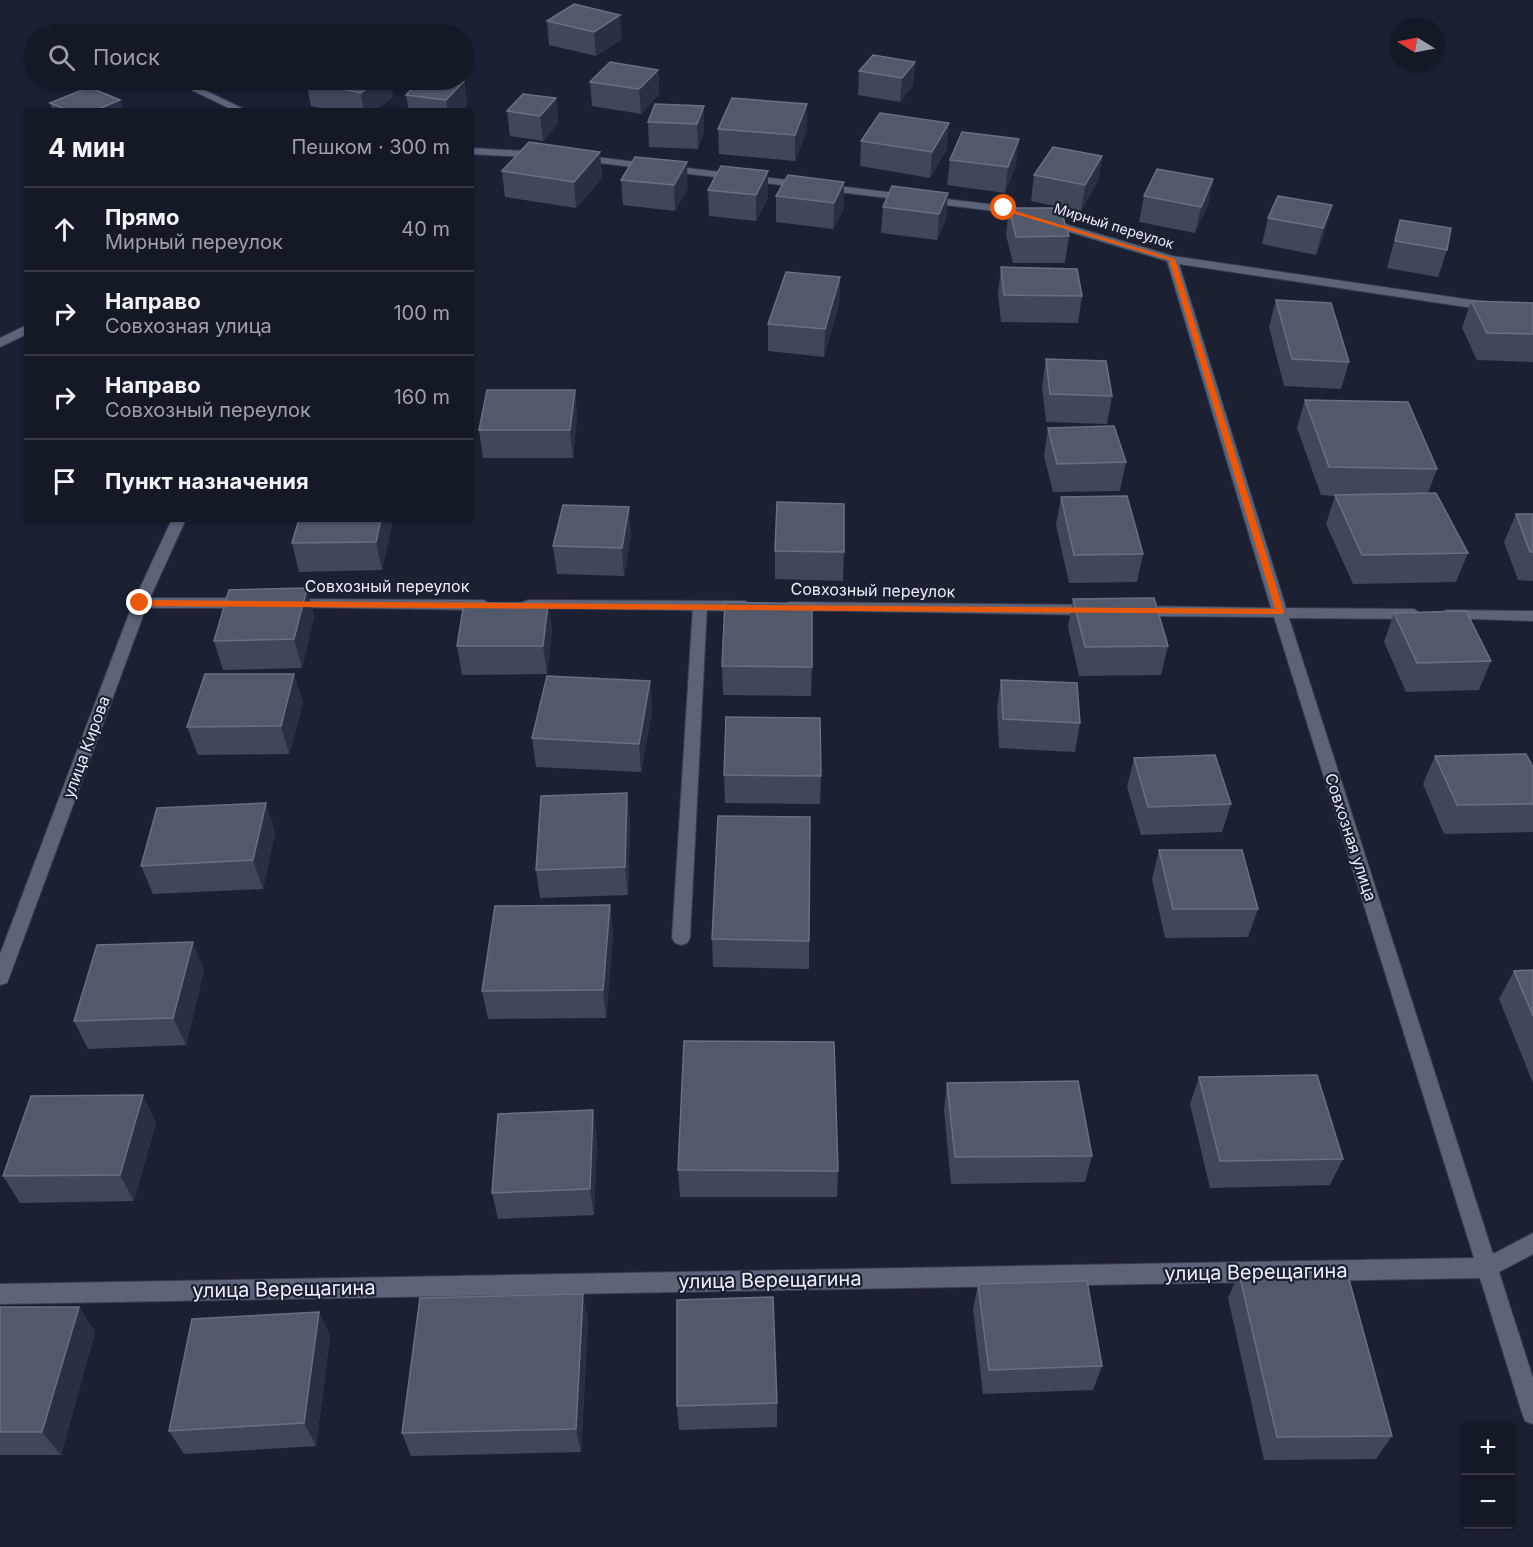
<!DOCTYPE html>
<html lang="ru">
<head>
<meta charset="utf-8">
<style>
	:root { --surface:#141926; --page:#1d222e; --text:#f1f3f6; --muted:#9da0a7; --line:#333843 }
	body { margin:0; font-family:Inter,sans-serif; background:var(--page); color:var(--text) }
	.controls { position:absolute; right:18px; bottom:18px; display:grid; overflow:hidden; border-radius:6px; box-shadow:0 2px 4px #0004 }
	.controls button { width:54px; height:54px; display:grid; place-items:center; padding:0; border:0; border-bottom:2px solid var(--line); background:var(--surface); color:var(--text); font:30px sans-serif }
	.compass { position:absolute; left:1389px; top:18px; width:54px; height:54px; border-radius:50%; background:var(--surface); box-shadow:0 2px 4px #0004; rotate:280deg }
	.stop { position:absolute; width:18px; height:18px; margin:-14px; border:4px solid #ea580c; border-radius:50%; background:#fff }
	.stop.end { background:#ea580c; border-color:#fff; box-shadow:0 2px 6px #0008 }
	.list { margin:0; padding:0; list-style:none }
	h2 { display:flex; justify-content:space-between; align-items:center; height:78px; margin:0; padding:0 24px; font-size:26px }
	h2 small { font-size:20px; font-weight:400; color:var(--muted) }
	.list li { display:grid; grid-template-columns:39px 1fr auto; gap:18px; align-items:center; box-sizing:border-box; height:84px; padding:0 24px; border-top:2px solid var(--line) }
	.list b { display:block; font-size:22px; white-space:nowrap }
	.list p { margin:0; font-size:20px; white-space:nowrap; color:var(--muted) }
	.list em { font-size:20px; font-style:normal; color:var(--muted) }
	.icon { flex:none; width:33px; height:33px; fill:none; stroke:currentColor; stroke-width:2; stroke-linecap:round; stroke-linejoin:round }
	.map { position:relative; flex:none; width:1533px; height:1547px; overflow:hidden }
	.search { position:absolute; background:var(--surface); box-shadow:0 2px 4px #0004; left:24px; top:24px; width:450px; height:66px; display:flex; align-items:center; gap:15px; box-sizing:border-box; padding:0 21px; border-radius:33px; color:var(--muted); font-size:22px }
	.panel { position:absolute; background:var(--surface); box-shadow:0 2px 4px #0004; left:24px; top:108px; width:450px; height:414px; border-radius:6px }
	.map>svg:first-child { display:block }
</style>
</head>
<body>
<div class="map">
<svg width="1533" height="1547" viewBox="0 0 1533 1547">
	<rect width="100%" height="100%" fill="#1b2133"/>
	<g fill="none" stroke-linecap="round" stroke-linejoin="round">
		<defs>
			<path id="service" d="M700,601L707,606L690,938L687,943L681,945L675,943L672,938L693,606Z"/>
			<path id="minor" d="M171,80H183L248,111H235Z
				M471,148L542,152L547,155L542,158L471,154Z
				M579,155L1004,206L1173,256L1533,309V317L1179,264L1286,608L1414,609L1421,614L1414,619L1289,618L1493,1254L1533,1233V1254L1499,1272L1533,1378V1424L1525,1421L1522,1413L1480,1278L0,1304V1284L1474,1258L1274,617L1137,616L1130,611L1137,606L1271,608L1167,261L1003,212L575,160L574,158Z
				M27,325V334L0,347V338Z
				M172,519H186L150,598H247L254,603L247,608H146L9,978L7,983L0,985V954L133,603Z
				M288,599L484,600L491,605L484,610L283,607L281,604Z
				M528,600L745,601L752,606L745,611L523,608L521,605L523,602Z
				M789,602L1093,605L1100,610L1093,615L784,610L782,607L784,604Z
				M1446,610L1533,611V621L1441,618L1439,615Z"/>
		</defs>
		<!-- service casing -->
		<use href="#service" stroke="#383c4c" stroke-width="2"/>
		<!-- minor casing -->
		<use href="#minor" stroke="#383c4c" stroke-width="2"/>
		<!-- service -->
		<use href="#service" fill="#5d647a" fill-rule="evenodd"/>
		<!-- minor -->
		<use href="#minor" fill="#5d647a" fill-rule="evenodd"/>
	</g>
	<!-- wall -->
	<path fill="#40475a" d="M547,21L622,39L596,56L549,45Z
		M915,62L913,86L900,102L858,95L859,71Z
		M658,70L659,94L641,114L592,106L590,82Z
		M309,80H390L393,97L374,111H334L311,106L306,82Z
		M464,81L467,105L462,111H409L406,95Z
		M556,98L558,123L543,141L510,136L507,111Z
		M120,100L123,111H53L50,103Z
		M704,106V131L698,149L649,147L648,122Z
		M718,129H807L795,161L719,154Z
		M861,141L947,149L930,178L860,166Z
		M600,152L602,178L576,208L505,197L502,171Z
		M1102,156L1098,181L1081,211L1031,201L1034,175Z
		M635,157L688,188L675,211L623,205L621,180Z
		M950,160L1016,165L1005,193L947,185Z
		M768,171V197L756,221L709,216L708,190Z
		M788,175L844,208L833,229L776,222V196Z
		M1213,179L1208,205L1195,233L1139,222L1144,196Z
		M892,186L946,219L937,240L881,233L883,207Z
		M1332,205L1325,231L1316,255L1262,244L1268,218Z
		M1009,208L1069,236L1065,263H1013L1006,235Z
		M1400,220L1447,250L1438,277L1387,268Z
		M1001,267L1082,296L1078,323L1001,322L998,294Z
		M840,277L839,304L824,357L768,351V324Z
		M1276,300L1349,362L1341,389L1284,386L1269,327Z
		M1471,301L1533,303V362L1477,360L1462,328Z
		M1046,359L1112,396L1107,424L1046,422L1042,387Z
		M575,390L577,417L573,458H483L479,430Z
		M1305,400L1437,469L1428,493L1468,553L1456,582L1353,584L1326,524L1335,496L1321,495L1297,428Z
		M1048,428L1126,462L1120,491L1053,492L1044,456Z
		M1061,497L1143,554L1137,582L1069,583L1056,525Z
		M1516,514H1533V581L1518,580L1504,542Z
		M299,519H393L382,570L299,572L292,543Z
		M631,535L624,576L557,574L553,546Z
		M775,551L844,552L843,581L775,579Z
		M1073,599L1168,646L1161,675L1079,676L1068,627Z
		M548,603L552,631L547,674L462,675L457,646Z
		M1394,613L1491,661L1479,690L1406,692L1384,642Z
		M314,616L302,668L223,670L214,641Z
		M722,666L812,667L811,696L723,695Z
		M294,674L303,703L289,754L198,755L187,727Z
		M1001,680L1080,723L1075,752L999,748L997,708Z
		M650,681L652,710L641,772L536,767L532,738Z
		M1435,756L1533,767V832L1444,834L1423,784Z
		M1134,758L1231,804L1222,832L1141,835L1127,787Z
		M724,775L821,776L820,804L725,803Z
		M627,793L630,822L628,895L540,898L536,870Z
		M275,832L263,889L153,894L141,866Z
		M1159,850L1258,909L1248,937L1165,938L1152,879Z
		M610,905L613,934L606,1018L488,1019L482,991Z
		M712,939L809,941V969L713,967Z
		M204,970L186,1045L88,1049L74,1021Z
		M1533,970V1083L1499,999L1514,971Z
		M1199,1077L1343,1159L1330,1185L1210,1188L1190,1104Z
		M947,1083L1092,1156L1085,1182L951,1184L944,1110Z
		M156,1122L134,1201L20,1203L3,1176Z
		M597,1137L594,1215L498,1219L492,1193Z
		M678,1170L838,1171L837,1197H680Z
		M1239,1273L1392,1436L1376,1459L1264,1460L1228,1298Z
		M978,1284L1102,1366L1093,1390L983,1394L973,1309Z
		M0,1307H79L95,1332L61,1455H0Z
		M319,1312L330,1336L316,1446L184,1454L169,1431Z
		M588,1319L581,1452L411,1456L402,1433Z
		M777,1403V1427L679,1430L677,1406Z"/>
	<!-- shaded-wall -->
	<path fill="#293043" d="M620,15L622,39L596,56L594,32Z
		M915,62L913,86L900,102L902,78Z
		M658,70L659,94L641,114L639,89Z
		M379,80H390L393,97L374,111H364L361,93Z
		M464,81L467,105L462,111H448L446,100Z
		M556,98L558,123L543,141L540,116Z
		M120,100L123,111H94Z
		M807,104V129L795,161V135Z
		M704,106V131L698,149L697,124Z
		M949,123L947,149L930,178L932,152Z
		M1019,139L1016,165L1005,193L1008,167Z
		M600,152L602,178L576,208L574,182Z
		M1102,156L1098,181L1081,211L1085,185Z
		M687,162L688,188L675,211L674,185Z
		M768,171V197L756,221V195Z
		M1213,179L1208,205L1195,233L1201,207Z
		M844,182V208L833,229L834,203Z
		M948,193L946,219L937,240L939,214Z
		M1332,205L1325,231L1316,255L1323,228Z
		M840,277L839,304L824,357L825,329Z
		M575,390L577,417L573,458L570,430Z
		M629,507L631,535L624,576L622,548Z
		M381,519H393L382,570L376,542Z
		M307,588L314,616L302,668L294,639Z
		M548,603L552,631L547,674L543,646Z
		M294,674L303,703L289,754L281,726Z
		M650,681L652,710L641,772L639,744Z
		M627,793L630,822L628,895L625,867Z
		M266,803L275,832L263,889L253,860Z
		M610,905L613,934L606,1018L603,990Z
		M193,942L204,970L186,1045L173,1018Z
		M143,1095L156,1122L134,1201L120,1175Z
		M593,1110L597,1137L594,1215L590,1189Z
		M583,1294L588,1319L581,1452L576,1429Z
		M79,1307L95,1332L61,1455L42,1432Z
		M319,1312L330,1336L316,1446L304,1423Z"/>
	<!-- building -->
	<path fill="#52596b" stroke="#6a7082" stroke-width="1.5" d="M574,4L620,15L594,32L547,21Z
		M873,55L915,62L902,78L859,71Z
		M610,62L658,70L639,89L590,82Z
		M309,80H379L361,93L306,82Z
		M421,80H455L464,81L446,100L406,95Z
		M89,87L120,100L94,111H70L50,103Z
		M523,94L556,98L540,116L507,111Z
		M732,98L807,104L795,135L718,129Z
		M655,104L704,106L697,124L648,122Z
		M880,113L949,123L932,152L861,141Z
		M962,132L1019,139L1008,167L950,160Z
		M529,142L600,152L574,182L502,171Z
		M1053,147L1102,156L1085,185L1034,175Z
		M635,157L687,162L674,185L621,180Z
		M721,166L768,171L756,195L708,190Z
		M1157,169L1213,179L1201,207L1144,196Z
		M788,175L844,182L834,203L776,196Z
		M892,186L948,193L939,214L883,207Z
		M1278,196L1332,205L1323,228L1268,218Z
		M1009,208H1060L1069,236L1016,237Z
		M1400,220L1451,228L1447,250L1395,241Z
		M1001,267L1077,269L1082,296L1004,295Z
		M786,272L840,277L825,329L768,324Z
		M1276,300L1331,303L1349,362L1292,359Z
		M1471,301L1533,303V334L1487,333Z
		M1046,359L1106,361L1112,396L1050,394Z
		M487,390H575L570,430H479Z
		M1305,400L1408,402L1437,469L1329,467Z
		M1114,426L1126,462L1057,464L1048,428Z
		M1436,493L1468,553L1362,555L1335,495Z
		M1127,496L1143,554L1074,555L1061,497Z
		M777,502L844,504V552L775,551Z
		M563,505L629,507L622,548L553,546Z
		M1516,514H1533V552H1530Z
		M299,519H381L376,542L292,543Z
		M307,588L294,639L214,641L229,590Z
		M1154,598L1168,646L1085,647L1073,599Z
		M725,602L812,604V667L722,666Z
		M464,603H548L543,646H457Z
		M1466,611L1491,661L1417,663L1394,613Z
		M205,674H294L281,726L187,727Z
		M547,676L650,681L639,744L532,738Z
		M1001,680L1077,683L1080,723L1003,719Z
		M726,717L820,718L821,776L724,775Z
		M1526,754L1533,767V804L1457,805L1435,756Z
		M1215,755L1231,804L1148,807L1134,758Z
		M627,793L625,867L536,870L541,796Z
		M266,803L253,860L141,866L157,808Z
		M718,816L810,817L809,941L712,939Z
		M1159,850H1242L1258,909H1173Z
		M610,905L603,990L482,991L495,906Z
		M193,942L173,1018L74,1021L97,945Z
		M1533,970V1016L1514,971Z
		M684,1041L834,1042L838,1171L678,1170Z
		M1317,1075L1343,1159L1220,1161L1199,1077Z
		M1078,1081L1092,1156L955,1157L947,1083Z
		M143,1095L120,1175L3,1176L31,1096Z
		M593,1110L590,1189L492,1193L498,1114Z
		M1347,1272L1392,1436L1277,1437L1239,1273Z
		M1087,1281L1102,1366L989,1370L978,1284Z
		M583,1294L576,1429L402,1433L420,1298Z
		M773,1297L777,1403L677,1406V1300Z
		M0,1307H79L42,1432H0Z
		M319,1312L304,1423L169,1431L192,1319Z"/>
	<!-- route -->
	<path fill="#ea580c" d="M1002,207L1175,259L1284,612L1283,614L140,606L136,603L140,600L1275,609L1169,260L1002,210Z"/>
	<g text-anchor="middle" stroke-width="4.5" stroke-linejoin="round" paint-order="stroke">
		<!-- far-street labels -->
		<g font-size="14" fill="#eaeefb" stroke="#1b2133">
			<text transform="translate(1114 226) rotate(17)" y="5">Мирный переулок</text>
		</g>
		<!-- street labels -->
		<g font-size="16" fill="#eaeefb" stroke="#1b2133">
			<text x="387" y="592">Совхозный переулок</text>
			<text transform="translate(873 590) rotate(1)" y="6">Совхозный переулок</text>
			<text transform="translate(86 747) rotate(-70)" y="6">улица Кирова</text>
			<text transform="translate(1351 837) rotate(72)" y="6">Совхозная улица</text>
		</g>
		<!-- near-street labels -->
		<g font-size="20" fill="#eaeefb" stroke="#1b2133">
			<text transform="translate(1256 1272) rotate(-1)" y="7">улица Верещагина</text>
			<text transform="translate(770 1280) rotate(-1)" y="7">улица Верещагина</text>
			<text transform="translate(284 1289) rotate(-1)" y="7">улица Верещагина</text>
		</g>
	</g>
</svg>
<div class="controls">
<button>+</button>
<button>−</button>
</div>
<svg class="compass" viewBox="-18 -18 36 36"><path d="M0-13l5 13h-10z" fill="#e53935"/><path d="M0 13l5-13h-10z" fill="#9da0a7"/></svg>
<div class="stop" style="left:1004px;top:208px"></div>
<div class="stop end" style="left:140px;top:603px"></div>
<div class="search"><svg class="icon" aria-label="search" viewBox="0 0 24 24"><circle cx="10" cy="10" r="6"/><path d="M15 15l6 6"/></svg>Поиск</div>
<section class="panel">
<h2>4 мин<small>Пешком · 300 m</small></h2>
<ul class="list">
<li><svg class="icon" aria-label="ahead" viewBox="0 0 24 24"><path d="M12 20V5M6 11l6-6 6 6"/></svg><div><b>Прямо</b><p>Мирный переулок</p></div><em>40 m</em></li>
<li><svg class="icon" aria-label="right" viewBox="0 0 24 24"><path d="M7 20v-9h11M14 6l5 5-5 5"/></svg><div><b>Направо</b><p>Совхозная улица</p></div><em>100 m</em></li>
<li><svg class="icon" aria-label="right" viewBox="0 0 24 24"><path d="M7 20v-9h11M14 6l5 5-5 5"/></svg><div><b>Направо</b><p>Совхозный переулок</p></div><em>160 m</em></li>
<li><svg class="icon" aria-label="arrive" viewBox="0 0 24 24"><path d="M6 21V4h12l-3 4 3 4H6"/></svg><div><b>Пункт назначения</b></div></li>
</ul>
</section>
</div>
</body>
</html>
